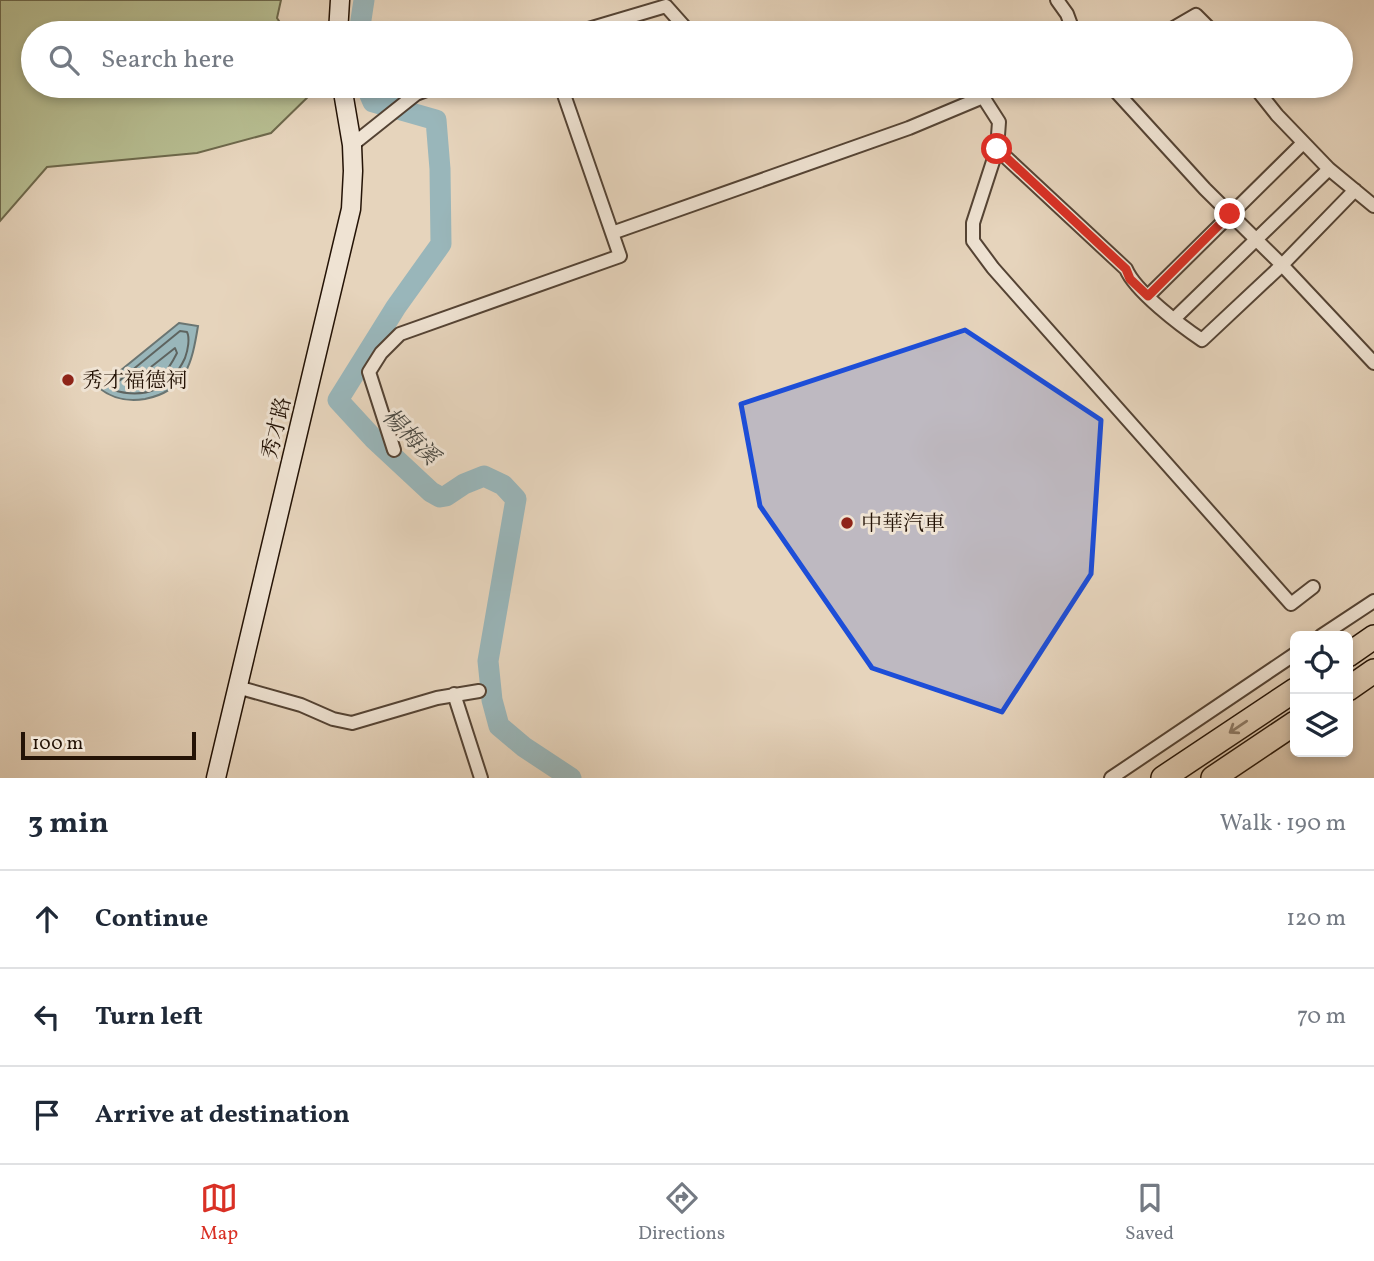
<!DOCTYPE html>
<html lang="en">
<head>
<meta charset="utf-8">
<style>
	:root { --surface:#fff; --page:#f6f6f7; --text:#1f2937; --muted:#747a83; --line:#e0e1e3; --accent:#d93025 }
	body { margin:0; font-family:Vollkorn,"Noto Serif TC",serif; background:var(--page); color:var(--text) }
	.controls { position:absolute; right:21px; bottom:21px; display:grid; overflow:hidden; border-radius:10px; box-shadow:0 4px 10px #0003 }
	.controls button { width:63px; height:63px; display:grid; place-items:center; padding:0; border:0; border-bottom:2px solid var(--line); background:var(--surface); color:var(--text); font:35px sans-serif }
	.scale { position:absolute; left:21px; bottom:18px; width:175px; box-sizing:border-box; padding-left:7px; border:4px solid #241306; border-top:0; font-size:19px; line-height:24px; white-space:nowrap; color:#241306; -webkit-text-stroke:5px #efe3d3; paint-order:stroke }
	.stop { position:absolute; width:21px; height:21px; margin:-16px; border:5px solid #d93025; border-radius:50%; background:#fff }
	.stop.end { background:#d93025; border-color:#fff; box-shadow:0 2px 7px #0008 }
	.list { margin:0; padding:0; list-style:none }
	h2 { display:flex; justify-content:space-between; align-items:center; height:91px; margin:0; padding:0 28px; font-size:30px }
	h2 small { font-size:23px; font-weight:400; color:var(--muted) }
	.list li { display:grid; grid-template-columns:46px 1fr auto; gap:21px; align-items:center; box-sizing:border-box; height:98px; padding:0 28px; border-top:2px solid var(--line) }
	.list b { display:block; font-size:26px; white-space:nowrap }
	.list em { font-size:23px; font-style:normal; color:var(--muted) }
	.icon { flex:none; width:38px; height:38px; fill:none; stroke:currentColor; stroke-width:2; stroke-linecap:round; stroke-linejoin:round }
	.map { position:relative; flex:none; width:1374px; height:778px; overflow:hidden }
	.search { position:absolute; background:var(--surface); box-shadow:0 4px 10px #0003; left:21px; right:21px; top:21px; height:77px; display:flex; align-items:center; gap:18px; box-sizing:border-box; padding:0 24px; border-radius:38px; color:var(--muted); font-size:26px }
	.sheet { height:385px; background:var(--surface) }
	nav { display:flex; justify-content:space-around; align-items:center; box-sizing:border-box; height:98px; border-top:2px solid var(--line); background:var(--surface); font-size:19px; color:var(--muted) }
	nav a { display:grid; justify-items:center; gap:4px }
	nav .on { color:var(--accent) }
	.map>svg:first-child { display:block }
</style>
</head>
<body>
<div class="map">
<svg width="1374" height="778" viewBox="0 0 1374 778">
	<rect width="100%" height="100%" fill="#e6d4bc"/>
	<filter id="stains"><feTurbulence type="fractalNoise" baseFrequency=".00286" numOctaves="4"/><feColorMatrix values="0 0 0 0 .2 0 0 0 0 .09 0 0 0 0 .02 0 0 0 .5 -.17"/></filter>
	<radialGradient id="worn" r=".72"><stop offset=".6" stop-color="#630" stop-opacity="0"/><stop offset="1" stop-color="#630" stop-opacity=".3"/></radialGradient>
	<!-- green -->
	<path fill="#b6bc90" stroke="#6d684b" stroke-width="2" d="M0,0H281L277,18L287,33H33V86H316L317,88L271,133L197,153L47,167L0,221Z"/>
	<!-- water -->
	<path fill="#99b6ba" stroke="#6a7572" stroke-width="2" d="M179,323L198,326C192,363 186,391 145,399C127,402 113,399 99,388Z"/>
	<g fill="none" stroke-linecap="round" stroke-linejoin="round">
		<!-- shore -->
		<path stroke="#5e6460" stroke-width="2" d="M180,331L187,332C190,338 188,350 185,358C171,388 146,400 113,390L114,385Z
			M175,348L177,353C168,371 158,386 136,383L137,378Z"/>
		<!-- river -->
		<path stroke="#99b6ba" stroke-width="21" d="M359,33L364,0
			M366,86L373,102L436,120L440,169L441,244L396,307L338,400L373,438L431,492L440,497L446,496L464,484L484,476L503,485L516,499L488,661L492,700L499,726L524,747L571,778"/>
		<defs>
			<path id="minor" d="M1057,0L1067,14L1074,33
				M575,33L666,6L690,33
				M1165,33L1196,15L1214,33
				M746,86C758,90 767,89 780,86
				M1111,86L1205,189L1282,265L1374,363
				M1254,86L1277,115L1329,169L1374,206
				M352,145L416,94L437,86
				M997,149L1126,269C1135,291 1181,326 1202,340L1282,265L1355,190
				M612,233L909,128L983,97L999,122L997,149L973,223V241L993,268L1291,604L1313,587
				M1148,296L1303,143
				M1175,318L1329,169
				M394,450L369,372L381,353L400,334L620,256L561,86
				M1321,636L1374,601
				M237,687L301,705L333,719L352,723L437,698L479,691
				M454,694L481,778
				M1111,778L1295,654"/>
			<path id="secondary" d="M338,33L340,0
				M216,778L351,209L353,171L352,145L342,86"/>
			<path id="motorway" d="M1348,655L1374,637
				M1348,689L1374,671
				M1163,778L1295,690
				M1213,778L1295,723"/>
		</defs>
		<!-- minor casing -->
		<use href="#minor" stroke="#544334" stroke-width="16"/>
		<!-- secondary casing -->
		<use href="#secondary" stroke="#241306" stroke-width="21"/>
		<!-- motorway casing -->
		<use href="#motorway" stroke="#241306" stroke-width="26"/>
		<!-- minor -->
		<use href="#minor" stroke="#efe3d3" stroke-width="12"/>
		<!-- secondary -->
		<use href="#secondary" stroke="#efe3d3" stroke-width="18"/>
		<!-- motorway -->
		<use href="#motorway" stroke="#e6d4bc" stroke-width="23"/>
	</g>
	<!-- one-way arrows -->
	<defs><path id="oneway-shaft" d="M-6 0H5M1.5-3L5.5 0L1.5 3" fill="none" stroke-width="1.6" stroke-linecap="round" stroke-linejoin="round" transform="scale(1.75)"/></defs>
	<use stroke="#8f7d6a" href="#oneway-shaft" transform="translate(1238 727) rotate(146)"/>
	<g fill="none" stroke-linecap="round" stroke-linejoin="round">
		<!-- route -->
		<path stroke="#d93025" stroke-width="9" d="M997,149L1126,269L1130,279L1148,296L1230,214"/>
	</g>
	<!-- marked area -->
	<path fill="#1d4ed8" fill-opacity="0.2" stroke="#1d4ed8" stroke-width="5" stroke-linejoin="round" d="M965,330L1101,420L1091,574L1002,712L872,668L760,506L741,404Z"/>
	<!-- markers -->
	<g fill="#8f2418" stroke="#efe3d3" stroke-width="2.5">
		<circle cx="68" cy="380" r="7"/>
		<circle cx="847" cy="523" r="7"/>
	</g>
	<g text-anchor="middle" stroke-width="6" stroke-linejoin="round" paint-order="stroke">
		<!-- poi labels -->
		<g font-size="21" fill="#241306" stroke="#efe3d3" text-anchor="start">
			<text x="82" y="387">秀才福德祠</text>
			<text x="861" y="530">中華汽車</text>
		</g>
		<!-- street labels -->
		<g font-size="21" fill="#241306" stroke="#efe3d3">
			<text transform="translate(276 428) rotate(-76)" y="7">秀才路</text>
		</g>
		<!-- water labels -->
		<g font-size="23" font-style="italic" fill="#4d4c45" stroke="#efe3d3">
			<text transform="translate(411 436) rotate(45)" y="8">楊梅溪</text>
		</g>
	</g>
	<rect width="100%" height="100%" filter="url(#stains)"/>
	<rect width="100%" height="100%" fill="url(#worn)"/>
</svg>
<div class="controls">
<button><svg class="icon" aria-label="locate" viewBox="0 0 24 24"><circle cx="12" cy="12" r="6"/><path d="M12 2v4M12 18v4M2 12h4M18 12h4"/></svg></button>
<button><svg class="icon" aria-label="layers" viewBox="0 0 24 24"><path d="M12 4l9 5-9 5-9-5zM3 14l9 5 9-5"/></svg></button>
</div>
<div class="scale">100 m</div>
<div class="stop" style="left:997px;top:149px"></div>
<div class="stop end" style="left:1230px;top:214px"></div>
<div class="search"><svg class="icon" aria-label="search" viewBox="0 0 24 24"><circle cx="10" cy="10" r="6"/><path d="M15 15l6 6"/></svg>Search here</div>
</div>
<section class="sheet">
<h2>3 min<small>Walk · 190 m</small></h2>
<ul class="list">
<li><svg class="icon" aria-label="ahead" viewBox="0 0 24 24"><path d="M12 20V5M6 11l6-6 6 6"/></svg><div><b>Continue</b></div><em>120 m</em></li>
<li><svg class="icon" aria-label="left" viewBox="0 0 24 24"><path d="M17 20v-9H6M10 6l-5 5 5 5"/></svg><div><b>Turn left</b></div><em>70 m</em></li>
<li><svg class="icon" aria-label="arrive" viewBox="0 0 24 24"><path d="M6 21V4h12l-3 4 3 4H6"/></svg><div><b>Arrive at destination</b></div></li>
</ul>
</section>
<nav>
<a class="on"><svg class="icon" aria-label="map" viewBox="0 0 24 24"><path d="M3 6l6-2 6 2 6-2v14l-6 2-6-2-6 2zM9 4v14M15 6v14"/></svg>Map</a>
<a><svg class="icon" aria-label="directions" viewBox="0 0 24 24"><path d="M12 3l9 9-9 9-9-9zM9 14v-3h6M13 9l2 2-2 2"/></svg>Directions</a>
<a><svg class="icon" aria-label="saved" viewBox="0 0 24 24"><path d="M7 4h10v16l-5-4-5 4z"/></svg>Saved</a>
</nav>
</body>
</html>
